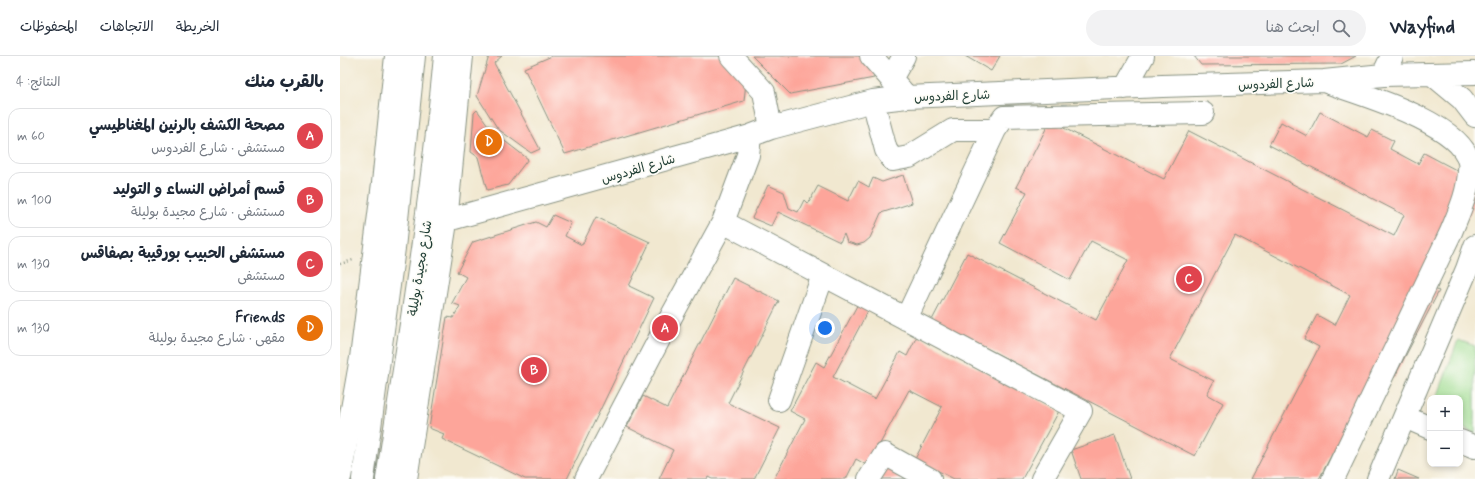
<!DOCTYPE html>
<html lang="ar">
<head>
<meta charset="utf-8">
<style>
	:root { --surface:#fff; --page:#f2f2f3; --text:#1f2937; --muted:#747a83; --line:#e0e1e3; --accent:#b5179e }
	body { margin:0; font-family:Mynerve,"Playpen Sans Arabic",sans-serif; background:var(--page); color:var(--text); direction:rtl }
	.controls { position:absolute; right:12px; bottom:12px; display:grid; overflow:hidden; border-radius:8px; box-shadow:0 2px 6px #0003 }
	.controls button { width:36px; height:36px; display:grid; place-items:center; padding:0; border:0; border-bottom:1px solid var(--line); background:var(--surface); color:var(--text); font:20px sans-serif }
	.you { position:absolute; left:485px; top:272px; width:14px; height:14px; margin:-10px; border:3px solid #fff; border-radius:50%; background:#1a73e8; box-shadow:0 0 0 6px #1a73e833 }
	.badge { display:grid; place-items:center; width:26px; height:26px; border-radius:50%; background:var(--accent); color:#fff; font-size:13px; font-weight:700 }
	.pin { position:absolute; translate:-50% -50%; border:2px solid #fff; box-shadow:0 1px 4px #0006 }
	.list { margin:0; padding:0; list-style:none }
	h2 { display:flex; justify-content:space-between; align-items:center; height:52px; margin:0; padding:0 16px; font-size:17px }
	h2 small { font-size:13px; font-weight:400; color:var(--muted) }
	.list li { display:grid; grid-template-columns:26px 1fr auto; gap:12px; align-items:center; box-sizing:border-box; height:56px; margin:0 8px 8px; padding:0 8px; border:1px solid var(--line); border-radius:12px }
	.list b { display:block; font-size:15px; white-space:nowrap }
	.list p { margin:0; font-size:13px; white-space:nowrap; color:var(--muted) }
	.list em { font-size:13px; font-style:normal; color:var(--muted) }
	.icon { flex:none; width:22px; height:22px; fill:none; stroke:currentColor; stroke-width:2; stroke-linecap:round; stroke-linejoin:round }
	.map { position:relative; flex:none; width:1135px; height:423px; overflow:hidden; direction:ltr }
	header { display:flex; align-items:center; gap:24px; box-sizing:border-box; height:56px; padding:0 20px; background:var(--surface); border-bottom:1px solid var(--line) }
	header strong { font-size:19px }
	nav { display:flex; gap:22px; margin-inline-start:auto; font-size:14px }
	.search { width:280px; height:36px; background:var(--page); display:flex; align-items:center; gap:10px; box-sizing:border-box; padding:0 14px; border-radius:22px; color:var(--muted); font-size:15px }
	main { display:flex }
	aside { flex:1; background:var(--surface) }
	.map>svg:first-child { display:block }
</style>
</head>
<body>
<header>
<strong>Wayfind</strong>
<div class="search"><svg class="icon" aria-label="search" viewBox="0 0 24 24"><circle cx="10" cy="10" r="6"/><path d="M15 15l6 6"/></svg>ابحث هنا</div>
<nav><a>الخريطة</a><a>الاتجاهات</a><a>المحفوظات</a></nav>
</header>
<main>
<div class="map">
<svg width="1135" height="423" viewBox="0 0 1135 423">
	<rect width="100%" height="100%" fill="#fdfcf7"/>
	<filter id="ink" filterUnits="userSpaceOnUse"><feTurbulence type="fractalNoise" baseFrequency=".025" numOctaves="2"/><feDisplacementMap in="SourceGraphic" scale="8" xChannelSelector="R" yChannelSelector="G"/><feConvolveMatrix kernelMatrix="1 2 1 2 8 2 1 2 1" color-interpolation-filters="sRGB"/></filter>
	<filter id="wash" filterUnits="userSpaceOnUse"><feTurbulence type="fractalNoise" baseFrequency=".012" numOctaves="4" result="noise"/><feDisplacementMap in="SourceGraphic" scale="16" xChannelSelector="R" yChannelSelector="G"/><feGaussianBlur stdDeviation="0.9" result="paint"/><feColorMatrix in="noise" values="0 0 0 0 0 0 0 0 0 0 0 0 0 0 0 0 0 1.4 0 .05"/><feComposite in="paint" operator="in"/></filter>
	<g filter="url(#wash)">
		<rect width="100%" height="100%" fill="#f1e8d0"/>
		<!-- green -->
		<path fill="#9fdc90" stroke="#5f8c62" d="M1118,284L1135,290V377L1120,371V342H1097Z"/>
		<g id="blocks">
			<!-- building -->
			<path fill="#fda59a" d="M149,0H162L154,7L200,93L191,97L158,73L137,40Z
				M212,0H381L406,26L404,45L225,98L184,12Z
				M412,0H525L536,11L534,22L450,38Z
				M625,0H660L651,15Z
				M854,0H1016L1001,8L861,9Z
				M137,54L153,76L188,103L168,129L147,134L138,101L131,96L134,57Z
				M980,56L1028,81L1032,74L1054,85L1050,93L1078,108L1084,97L1135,124V147L1128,160L1084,228L1099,235L1054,322L1036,313L979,423H911L979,291L964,283L977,259L995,269L1010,239L895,179L830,303L874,325L867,338L883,347L855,400L592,264L627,197L756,264L788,204L751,185L730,224L660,187L687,136L676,131L710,65L824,123L849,75L1054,180L1064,159L929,89L941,66L967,80Z
				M563,119L572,147L541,157L530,182L524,187L517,189L507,186L504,178L500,186L438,156L431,170L412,162L428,129L444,136L449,152L458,156L464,144L468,148L478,130L508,145L518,125L529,131L533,122L542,126Z
				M213,159L231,167L225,180L242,189L256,161L310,186L289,230L314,242L227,423H185L102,383L104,378L89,372L107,261L113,262L120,250L112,247L126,221L117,216L133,186L196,166L206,171Z
				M393,222L439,245L388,347L440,372L414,423H372L368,421L367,423H319L333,394L287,371L303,340L327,352Z
				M520,244L531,249L493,321L535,343L560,296L567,300L577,280L719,355L682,423H614L575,403L602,351L569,334L528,410L516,403L506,423H434L465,363L450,355L476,306L484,311Z
				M775,379L790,423H741L731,394Z
				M543,408L571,423H535Z
				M1058,414L1079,423H1055Z"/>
		</g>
	</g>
	<g filter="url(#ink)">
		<use href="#blocks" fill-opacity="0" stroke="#889282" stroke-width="1"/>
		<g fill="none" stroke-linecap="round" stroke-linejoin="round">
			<defs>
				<path id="minor" d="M391,0L424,36L431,72
					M531,0L567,41
					M1092,18L1122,43L1135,60
					M1043,19L1052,0
					M551,23L564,0
					M989,27C1023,39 1121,67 1129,106C1130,109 1129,112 1129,115C1128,138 1119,156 1111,176L993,423
					M785,32L803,0
					M533,45L546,94L553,104L569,101L613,74H655
					M383,166L408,99L410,80
					M86,170L410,80L431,72L533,45L567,41L822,30L984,25L1043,19L1135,17
					M566,263L655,74L664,61L863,57
					M439,344L483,219
					M1065,361L1090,372
					M1120,385L1135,391
					M0,421L21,302L43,127L56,0
					M66,423L106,166L122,0
					M246,423L325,272L383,166L741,355L702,423
					M529,423L545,398L590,423
					M1038,423L1127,213L1135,190"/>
				<path id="major" d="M23,423L54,192L74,0
					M47,423C69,282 92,142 105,0"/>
			</defs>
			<!-- minor casing -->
			<use href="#minor" stroke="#889282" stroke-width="24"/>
			<!-- major casing -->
			<use href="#major" stroke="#889282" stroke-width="24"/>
			<!-- path -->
			<path stroke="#889282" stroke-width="2.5" stroke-dasharray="1 3" stroke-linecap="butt" d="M0,208L13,204"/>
			<!-- minor -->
			<use href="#minor" stroke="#fff" stroke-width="22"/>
			<!-- major -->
			<use href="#major" stroke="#fff" stroke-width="22"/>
		</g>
	</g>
	<g text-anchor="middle" stroke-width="3.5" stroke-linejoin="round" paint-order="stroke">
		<!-- street labels -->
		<g font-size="13" fill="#1f3d34" stroke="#fdfcf7">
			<text transform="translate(936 27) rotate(-2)" y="5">شارع الفردوس</text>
			<text transform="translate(612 39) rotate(-2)" y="5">شارع الفردوس</text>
			<text transform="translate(298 112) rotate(-16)" y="5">شارع الفردوس</text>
			<text transform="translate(79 212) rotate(-81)" y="5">شارع مجيدة بوليلة</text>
		</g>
	</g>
</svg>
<div class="controls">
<button>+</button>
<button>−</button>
</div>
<div class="you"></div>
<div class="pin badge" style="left:325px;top:272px;background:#e0444e">A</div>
<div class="pin badge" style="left:194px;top:314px;background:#e0444e">B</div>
<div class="pin badge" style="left:849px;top:223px;background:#e0444e">C</div>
<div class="pin badge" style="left:149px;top:86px;background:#e8710a">D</div>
</div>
<aside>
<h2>بالقرب منك<small>النتائج: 4</small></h2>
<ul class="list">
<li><span class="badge" style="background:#e0444e">A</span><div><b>مصحة الكشف بالرنين المغناطيسي</b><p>مستشفى · شارع الفردوس</p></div><em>60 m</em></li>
<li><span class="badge" style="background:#e0444e">B</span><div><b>قسم أمراض النساء و التوليد</b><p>مستشفى · شارع مجيدة بوليلة</p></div><em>100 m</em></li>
<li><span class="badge" style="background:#e0444e">C</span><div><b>مستشفى الحبيب بورقيبة بصفاقس</b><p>مستشفى</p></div><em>130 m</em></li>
<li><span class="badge" style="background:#e8710a">D</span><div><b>Friends</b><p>مقهى · شارع مجيدة بوليلة</p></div><em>130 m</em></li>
</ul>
</aside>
</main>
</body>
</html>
